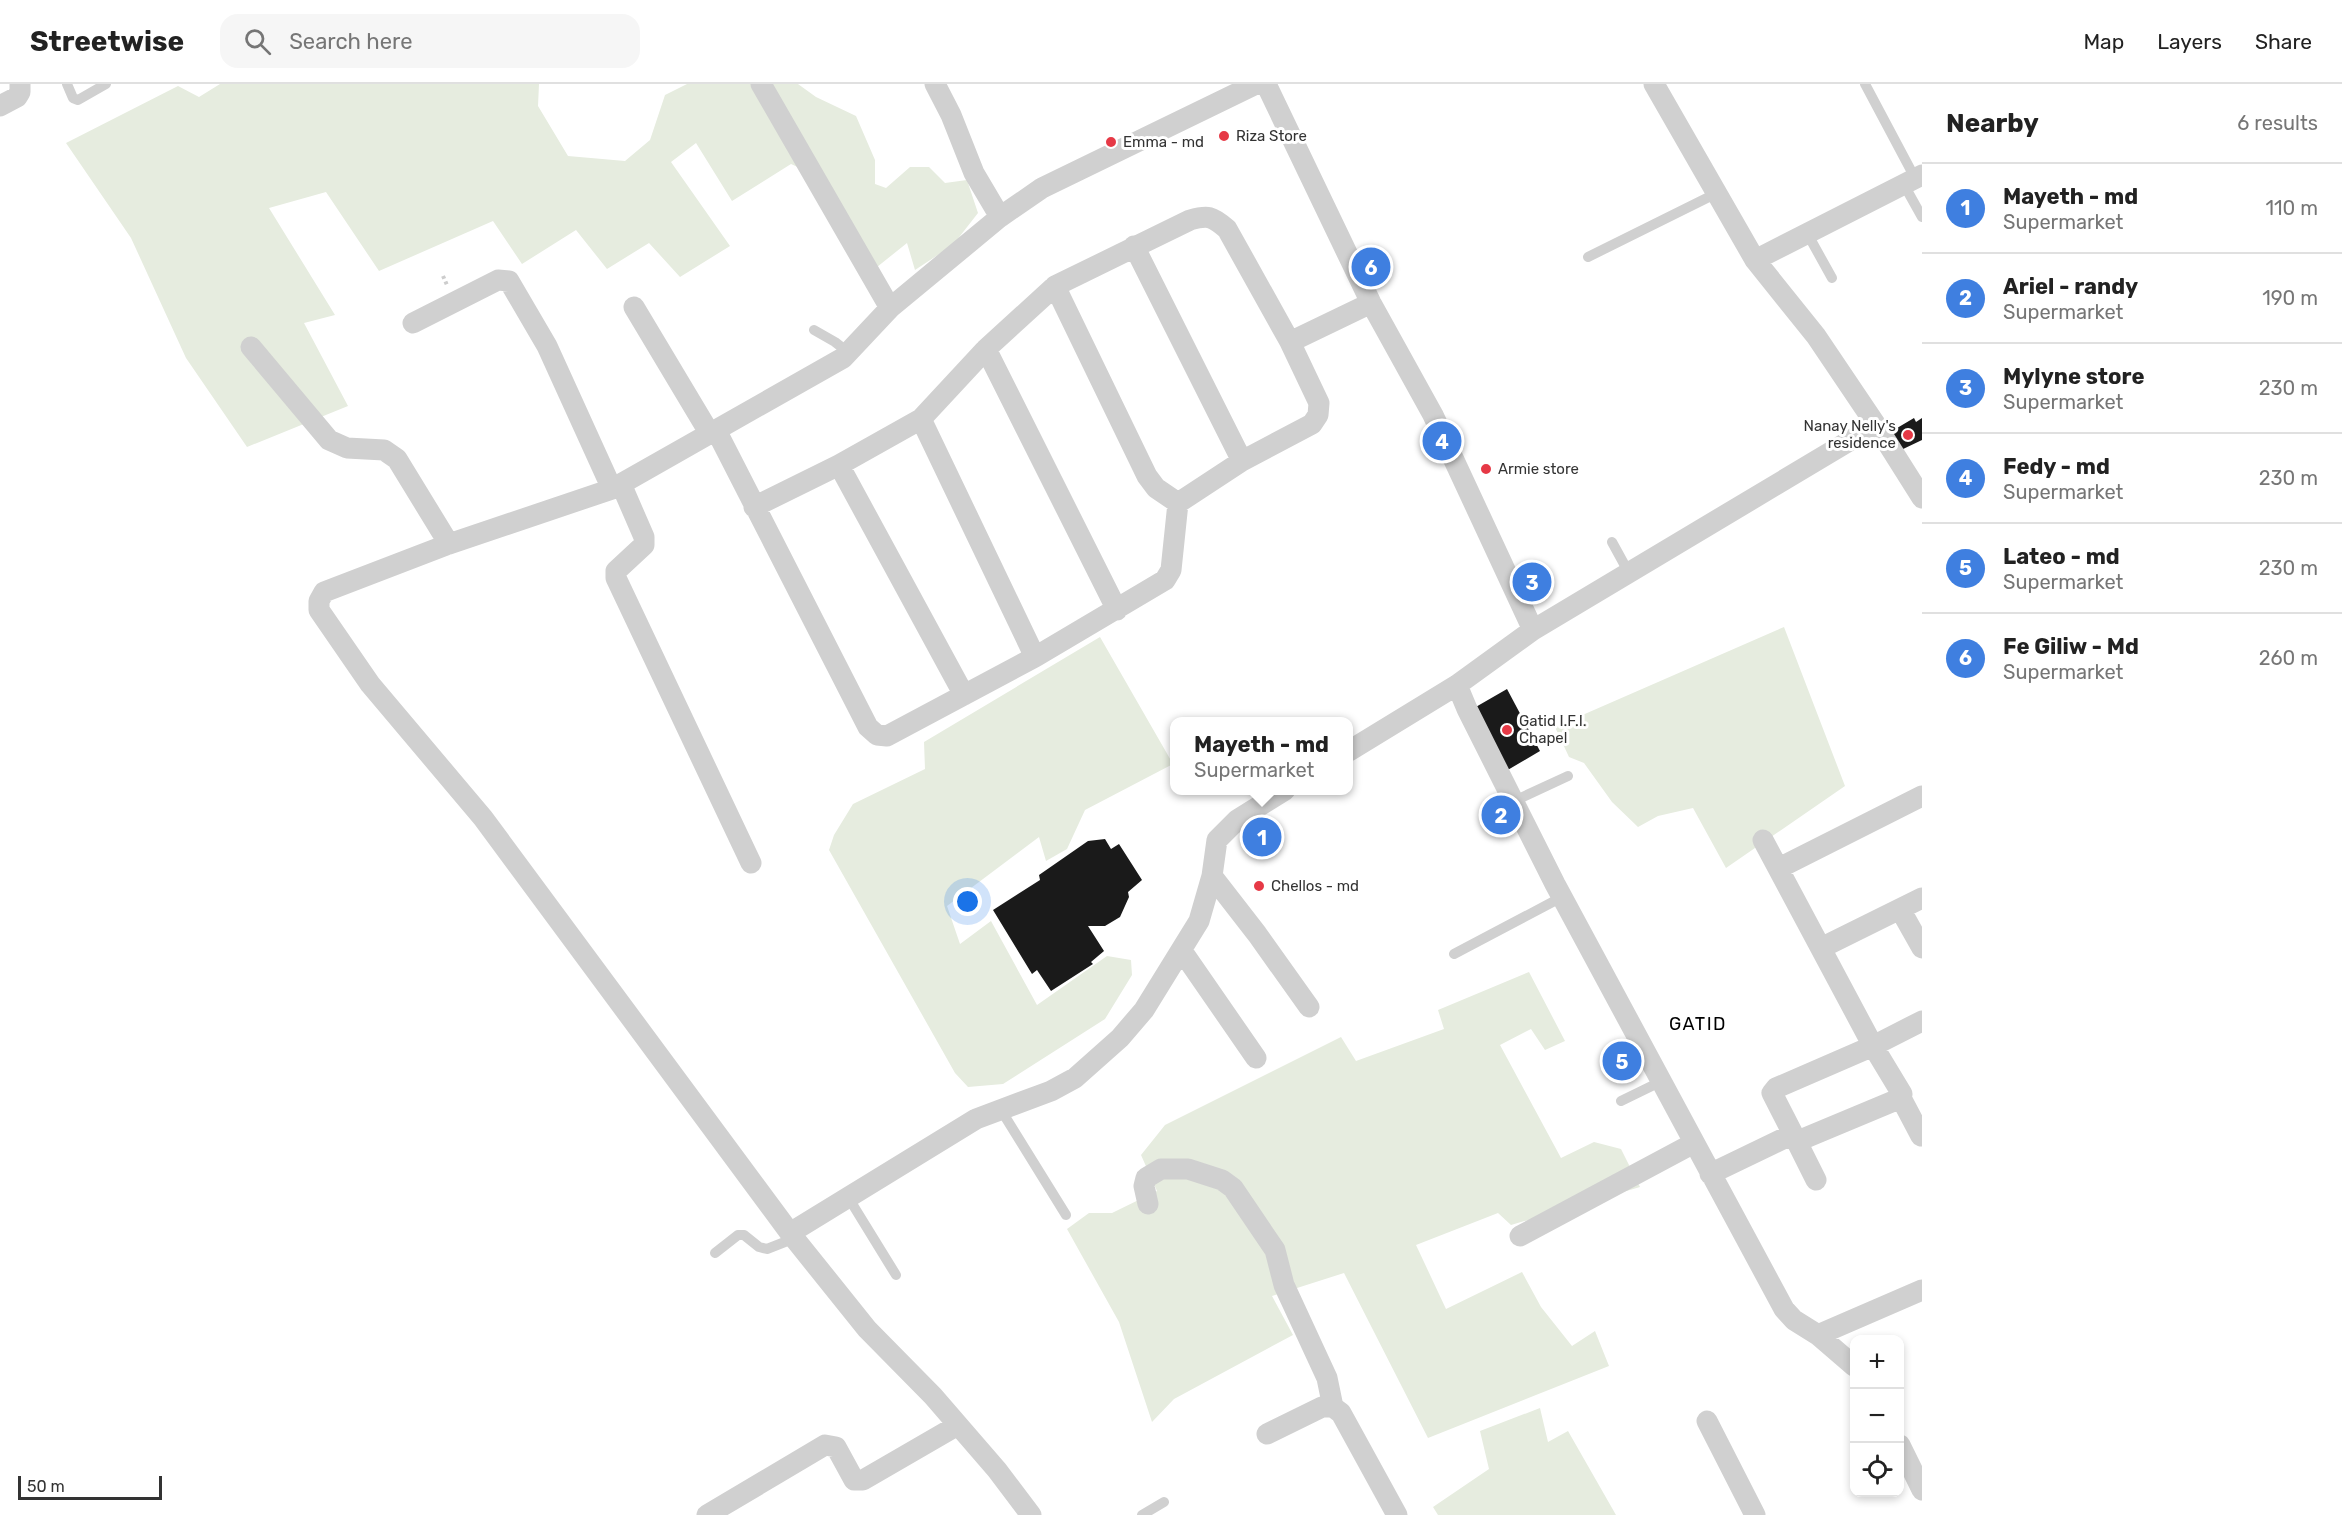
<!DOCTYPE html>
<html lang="en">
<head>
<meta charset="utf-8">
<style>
	:root { --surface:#fff; --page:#f6f6f6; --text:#222; --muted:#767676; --line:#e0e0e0; --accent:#ea580c }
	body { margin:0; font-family:Rubik,sans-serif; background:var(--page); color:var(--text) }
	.controls { position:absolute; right:18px; bottom:18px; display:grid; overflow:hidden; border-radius:12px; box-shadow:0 3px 9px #0003 }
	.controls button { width:54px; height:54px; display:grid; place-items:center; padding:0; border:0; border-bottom:2px solid var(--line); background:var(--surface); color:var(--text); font:30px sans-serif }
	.scale { position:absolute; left:18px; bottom:15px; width:144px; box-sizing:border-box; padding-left:6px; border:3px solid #333; border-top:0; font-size:16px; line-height:21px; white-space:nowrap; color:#333; -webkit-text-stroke:4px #fff; paint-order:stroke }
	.you { position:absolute; left:968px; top:818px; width:21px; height:21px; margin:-15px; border:4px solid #fff; border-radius:50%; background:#1a73e8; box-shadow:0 0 0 9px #1a73e833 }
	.badge { display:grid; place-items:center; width:39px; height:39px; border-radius:50%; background:var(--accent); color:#fff; font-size:20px; font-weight:700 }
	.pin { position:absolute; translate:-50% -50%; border:3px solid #fff; box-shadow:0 2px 6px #0006 }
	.popup { position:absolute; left:1170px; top:633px; width:183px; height:78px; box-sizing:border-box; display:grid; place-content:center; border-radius:12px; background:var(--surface); filter:drop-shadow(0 2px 4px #0005); font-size:20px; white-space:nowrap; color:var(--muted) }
	.popup b { font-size:22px; color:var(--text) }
	.popup::after { content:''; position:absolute; left:50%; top:100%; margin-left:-12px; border:12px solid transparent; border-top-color:var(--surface) }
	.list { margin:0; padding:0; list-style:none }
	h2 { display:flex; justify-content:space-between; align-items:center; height:78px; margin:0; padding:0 24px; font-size:26px }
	h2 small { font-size:20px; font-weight:400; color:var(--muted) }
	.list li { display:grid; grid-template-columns:39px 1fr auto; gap:18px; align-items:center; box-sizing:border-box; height:90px; padding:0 24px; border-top:2px solid var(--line) }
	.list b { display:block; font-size:22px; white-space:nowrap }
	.list p { margin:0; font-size:20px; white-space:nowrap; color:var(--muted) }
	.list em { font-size:20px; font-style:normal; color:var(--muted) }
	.icon { flex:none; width:33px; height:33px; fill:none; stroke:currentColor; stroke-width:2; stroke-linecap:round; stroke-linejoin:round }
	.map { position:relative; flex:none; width:1922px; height:1431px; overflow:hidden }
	header { display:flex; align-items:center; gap:36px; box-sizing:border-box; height:84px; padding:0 30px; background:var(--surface); border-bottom:2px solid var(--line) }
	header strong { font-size:28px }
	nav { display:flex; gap:33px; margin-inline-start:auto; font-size:21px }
	.search { width:420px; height:54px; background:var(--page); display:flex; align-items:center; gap:15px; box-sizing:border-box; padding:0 21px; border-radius:18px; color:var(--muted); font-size:22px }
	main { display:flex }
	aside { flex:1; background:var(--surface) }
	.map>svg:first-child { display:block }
</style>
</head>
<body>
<header>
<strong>Streetwise</strong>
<div class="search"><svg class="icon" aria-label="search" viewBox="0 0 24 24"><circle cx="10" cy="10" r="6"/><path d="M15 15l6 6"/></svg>Search here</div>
<nav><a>Map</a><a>Layers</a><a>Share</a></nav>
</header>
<main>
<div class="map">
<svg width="1922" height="1431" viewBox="0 0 1922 1431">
	<rect width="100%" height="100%" fill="#fff"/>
	<!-- green -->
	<path fill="#e6ecdf" d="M220,0H539L538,22L568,72L625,77L650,56L665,11L687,0H798L816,13L856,32L875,76V100L886,104L910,83H929L945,99L967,96L978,129L953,161L915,186L907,159L877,183L822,94L791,80L732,117L696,59L671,78L730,162L680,193L649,159L607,185L576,146L522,180L493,137L379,187L326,108L269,124L335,231L304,239L348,322L247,363L186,274L131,154L66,59L178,2L199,13Z
		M1784,543L1845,702L1726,784L1693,724L1658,732L1638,743L1612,718L1584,679L1569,673L1555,643Z
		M1100,553L1173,680L1085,726L1067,765L1046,777L1039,753L947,822L960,860L991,837L1037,921L1107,872L1131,876L1132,891L1105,935L1003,1000L968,1003L955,989L829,766L834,751L853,720L925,685L924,658Z
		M1529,888L1565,957L1545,966L1531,945L1500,961L1561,1074L1594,1058L1621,1065L1640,1103L1511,1141L1498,1129L1416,1161L1446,1225L1522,1188L1541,1223L1572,1262L1595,1247L1609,1282L1428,1354L1344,1189L1272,1212L1293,1251L1174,1315L1152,1338L1119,1238L1067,1145L1089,1129H1112L1157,1107L1141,1071L1165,1041L1341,953L1356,977L1444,945L1438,926Z
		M1540,1324L1548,1358L1568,1347L1616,1431H1438L1433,1423L1489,1385L1480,1347Z"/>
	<!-- building -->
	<path fill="#1a1a1a" d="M1914,334L1916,338L1922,334V356L1901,366L1892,347Z
		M1507,605L1540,667L1506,687L1474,624Z
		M1105,755L1111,765L1119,760L1142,796L1128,808L1129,813L1120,833L1105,842H1088L1104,867L1091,878L1093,880L1051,907L1037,886L1032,890L993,826L1040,796L1039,791L1088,757Z"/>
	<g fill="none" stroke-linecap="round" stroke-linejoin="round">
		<!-- path -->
		<path stroke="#cdcdcd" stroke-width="4" stroke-dasharray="3 3" stroke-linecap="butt" d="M443,192L447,201"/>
		<!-- service -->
		<path stroke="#d0d0d0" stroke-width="10" d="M67,0L73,14L78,16L106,0
			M1865,0L1915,94
			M1903,99L1922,133
			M1807,149L1832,194
			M1588,173L1717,109
			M814,246L835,258L849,269
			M1612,458L1629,489
			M1514,717L1568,692
			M1454,870L1562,813
			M1621,1017L1662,997
			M1001,1026L1066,1131
			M848,1113L896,1191
			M715,1169L738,1151H744L759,1163L767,1165L795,1154
			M1142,1431L1164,1418"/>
		<!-- minor -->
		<path stroke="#d0d0d0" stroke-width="21" d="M761,0L890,224
			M935,0L951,31L974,89L1000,133
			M1266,0L1371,219L1433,331L1533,546
			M1654,0L1755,176L1816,252L1876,341L1922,414
			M0,22L17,13L20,8V0
			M1134,162L1242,377
			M1755,176L1922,91
			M1055,202L1147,392L1156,404L1178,419
			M634,223L710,350
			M413,239L498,196L509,197L547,262L612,405
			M1290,258L1371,219
			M251,263L329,356L347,364L384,366L397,375L449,460
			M986,265L1117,526
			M921,335L1035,573
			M716,346L868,643L877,651L887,652L1035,573L1165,496L1171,486L1178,419L1242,377L1312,340L1318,331L1319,319L1290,258L1227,145C1212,132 1208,131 1190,136L1055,202L986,265L921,335L839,381L754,423
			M839,381L964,611
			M621,400L644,453V461L616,487V494L751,779
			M1457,601L1467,625L1555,800L1784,1225L1794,1236L1818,1251L1854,1282
			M1349,667L1457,601L1533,546L1876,341
			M1763,756L1873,962L1902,1010L1901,1014L1798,1057
			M1779,784L1922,712
			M1212,792L1257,850L1309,923
			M1900,825L1922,864
			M1821,864L1922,814
			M1182,867L1256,974
			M1901,1014L1921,1052
			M1793,1050L1816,1096
			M1710,1090L1793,1050L1772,1009L1776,1004L1873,962L1922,937
			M1148,1120L1144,1102L1146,1094L1161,1085H1188L1222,1096L1233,1104L1275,1166L1284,1201L1327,1294L1333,1323
			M790,1149L976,1035L1051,1007L1075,994L1120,954L1144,926L1199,837L1212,792L1217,756L1237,736L1285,706
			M1520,1152L1694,1059
			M1818,1251L1922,1206
			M1707,1337L1755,1431
			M1267,1350L1322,1323H1333L1341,1329L1397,1431
			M1900,1361L1922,1406
			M707,1431L825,1361L836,1363L854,1396H863L958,1341
			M1031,1431L997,1386L933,1312L867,1245L790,1149L483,734L370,600L319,526V517L324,508L449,460L612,405L843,274L890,224L1000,133L1042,104L1256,0"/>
	</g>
	<!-- markers -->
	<g fill="#e63946" stroke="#fff" stroke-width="2">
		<circle cx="1224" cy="52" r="6"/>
		<circle cx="1111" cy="58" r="6"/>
		<circle cx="1908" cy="351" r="6"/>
		<circle cx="1486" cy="385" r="6"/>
		<circle cx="1507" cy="646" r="6"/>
		<circle cx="1259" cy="802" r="6"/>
	</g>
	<g text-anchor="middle" stroke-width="6" stroke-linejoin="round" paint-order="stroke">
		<!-- poi labels -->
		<g font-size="15" fill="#333" stroke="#fff" text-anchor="start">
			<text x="1236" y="57">Riza Store</text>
			<text x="1123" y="63">Emma - md</text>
			<text x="1896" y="347" text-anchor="end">Nanay Nelly's<tspan x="1896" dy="17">residence</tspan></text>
			<text x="1498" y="390">Armie store</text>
			<text x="1519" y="642">Gatid I.F.I.<tspan x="1519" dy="17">Chapel</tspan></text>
			<text x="1271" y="807">Chellos - md</text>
		</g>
		<!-- quarter labels -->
		<g font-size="18" letter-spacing="1.5" fill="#000" stroke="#fff">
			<text x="1698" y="946">GATID</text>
		</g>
	</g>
</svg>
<div class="controls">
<button>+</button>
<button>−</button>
<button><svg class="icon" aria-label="locate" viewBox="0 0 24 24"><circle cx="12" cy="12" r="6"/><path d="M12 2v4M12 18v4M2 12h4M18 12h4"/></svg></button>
</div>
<div class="scale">50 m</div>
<div class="you"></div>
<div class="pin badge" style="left:1262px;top:753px;background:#3f7fe0">1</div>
<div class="popup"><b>Mayeth - md</b>Supermarket</div>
<div class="pin badge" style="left:1501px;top:731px;background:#3f7fe0">2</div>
<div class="pin badge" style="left:1532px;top:498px;background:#3f7fe0">3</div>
<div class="pin badge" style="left:1442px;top:357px;background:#3f7fe0">4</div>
<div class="pin badge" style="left:1622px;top:977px;background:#3f7fe0">5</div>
<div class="pin badge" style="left:1371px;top:183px;background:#3f7fe0">6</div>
</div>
<aside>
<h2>Nearby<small>6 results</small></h2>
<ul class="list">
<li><span class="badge" style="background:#3f7fe0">1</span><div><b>Mayeth - md</b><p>Supermarket</p></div><em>110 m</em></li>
<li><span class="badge" style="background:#3f7fe0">2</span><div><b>Ariel - randy</b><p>Supermarket</p></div><em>190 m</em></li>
<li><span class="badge" style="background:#3f7fe0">3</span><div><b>Mylyne store</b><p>Supermarket</p></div><em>230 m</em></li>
<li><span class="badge" style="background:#3f7fe0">4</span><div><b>Fedy - md</b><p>Supermarket</p></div><em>230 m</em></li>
<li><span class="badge" style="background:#3f7fe0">5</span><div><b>Lateo - md</b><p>Supermarket</p></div><em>230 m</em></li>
<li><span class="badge" style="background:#3f7fe0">6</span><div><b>Fe Giliw - Md</b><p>Supermarket</p></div><em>260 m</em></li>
</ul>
</aside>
</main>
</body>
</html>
